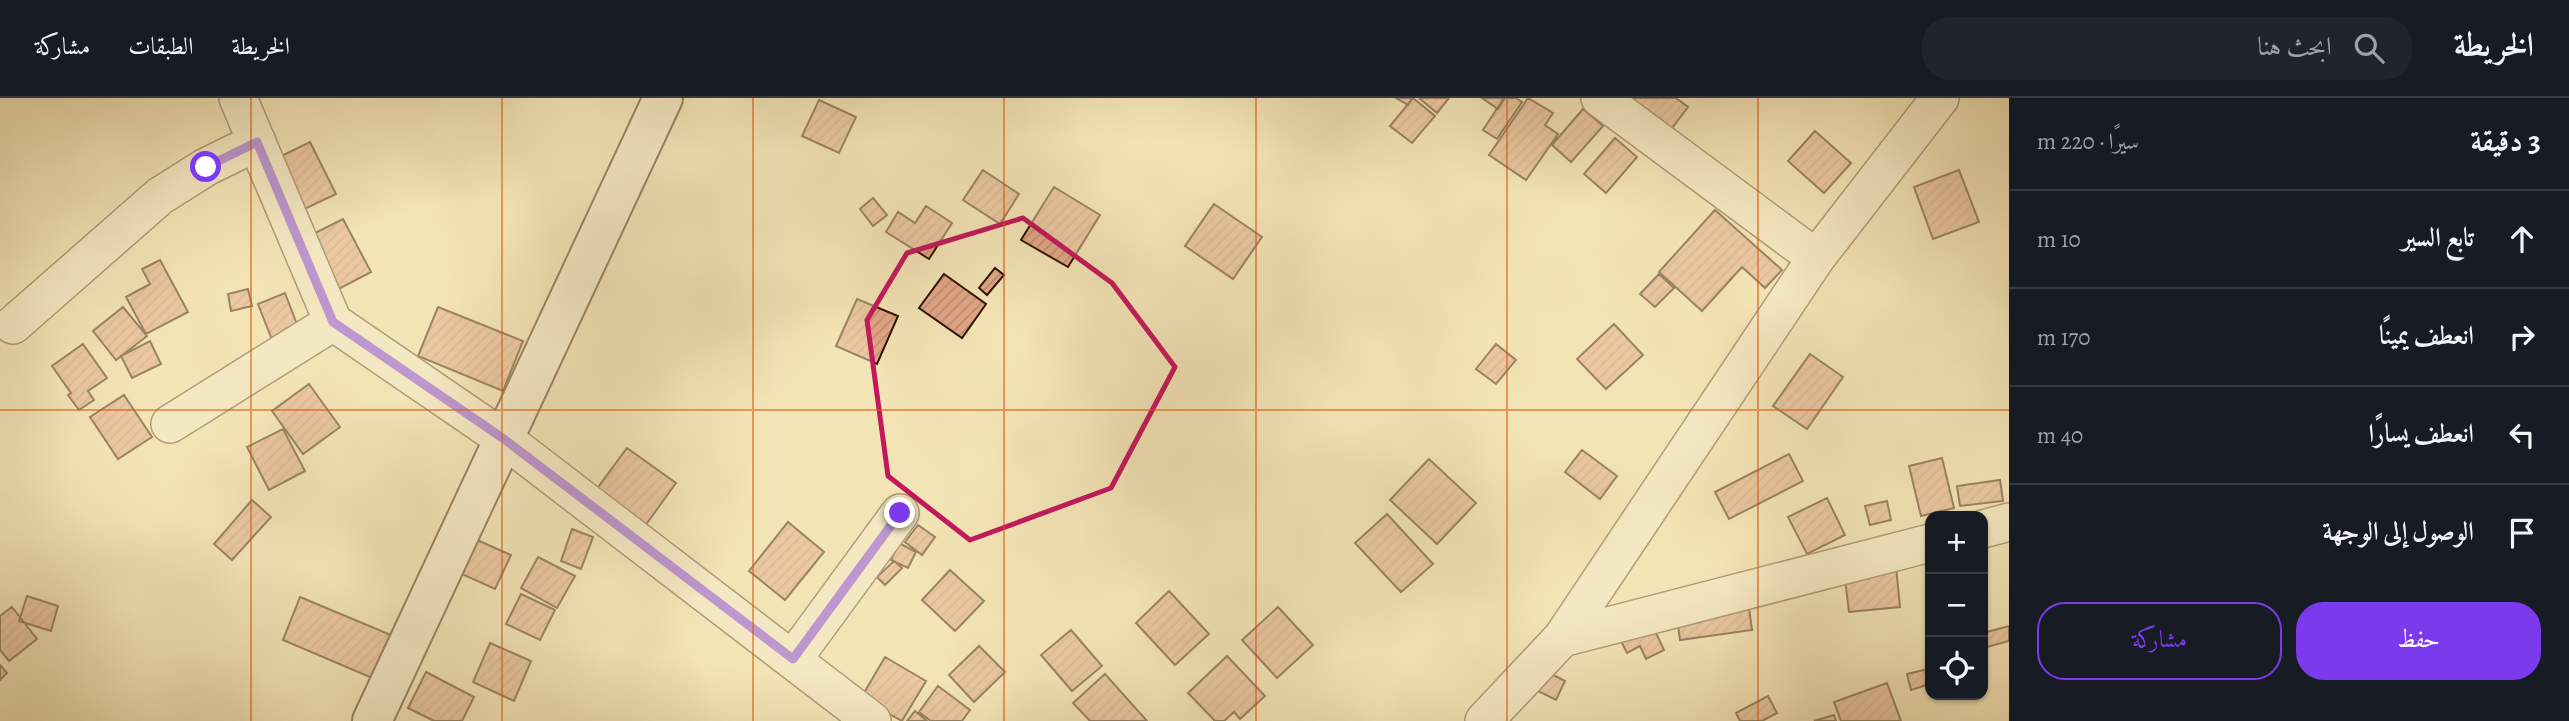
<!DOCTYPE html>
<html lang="ar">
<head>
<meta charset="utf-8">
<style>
	:root { --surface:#171b24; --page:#20242c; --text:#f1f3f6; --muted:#9ea1a6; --line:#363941; --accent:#7c3aed }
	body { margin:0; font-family:Alegreya,Amiri,serif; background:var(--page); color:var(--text); direction:rtl }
	.controls { position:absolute; right:21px; bottom:21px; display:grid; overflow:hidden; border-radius:14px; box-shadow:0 2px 5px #0004 }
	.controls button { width:63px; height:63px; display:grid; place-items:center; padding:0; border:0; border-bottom:2px solid var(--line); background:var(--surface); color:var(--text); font:35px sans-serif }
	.stop { position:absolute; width:21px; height:21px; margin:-16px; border:5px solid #7c3aed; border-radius:50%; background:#fff }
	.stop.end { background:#7c3aed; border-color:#fff; box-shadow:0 2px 7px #0008 }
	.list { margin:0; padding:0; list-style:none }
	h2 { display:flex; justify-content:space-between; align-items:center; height:91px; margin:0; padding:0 28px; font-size:30px }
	h2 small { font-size:23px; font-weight:400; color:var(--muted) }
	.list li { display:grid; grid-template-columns:46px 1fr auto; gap:21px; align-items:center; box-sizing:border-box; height:98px; padding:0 28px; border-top:2px solid var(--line) }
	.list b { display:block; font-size:26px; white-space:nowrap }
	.list em { font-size:23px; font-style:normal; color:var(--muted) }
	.actions { display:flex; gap:14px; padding:21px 28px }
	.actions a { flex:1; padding:16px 0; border:2px solid var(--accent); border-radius:28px; text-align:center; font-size:24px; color:var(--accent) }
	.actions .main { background:var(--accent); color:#fff }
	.icon { flex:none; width:38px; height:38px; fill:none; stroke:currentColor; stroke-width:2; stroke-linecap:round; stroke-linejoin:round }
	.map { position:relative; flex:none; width:2009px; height:623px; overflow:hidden; direction:ltr }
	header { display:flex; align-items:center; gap:42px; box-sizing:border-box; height:98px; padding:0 35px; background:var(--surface); border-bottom:2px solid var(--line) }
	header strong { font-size:33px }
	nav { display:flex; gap:38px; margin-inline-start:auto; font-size:24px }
	.search { width:490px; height:63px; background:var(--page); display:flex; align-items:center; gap:18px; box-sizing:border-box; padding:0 24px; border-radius:28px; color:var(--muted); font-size:26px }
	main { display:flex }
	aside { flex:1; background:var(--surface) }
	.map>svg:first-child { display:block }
</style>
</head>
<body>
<header>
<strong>الخريطة</strong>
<div class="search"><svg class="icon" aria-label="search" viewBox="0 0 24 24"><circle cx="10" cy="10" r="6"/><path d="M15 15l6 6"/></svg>ابحث هنا</div>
<nav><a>الخريطة</a><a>الطبقات</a><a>مشاركة</a></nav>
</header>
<main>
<aside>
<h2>3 دقيقة<small>سيرًا · 220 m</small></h2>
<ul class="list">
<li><svg class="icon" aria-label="ahead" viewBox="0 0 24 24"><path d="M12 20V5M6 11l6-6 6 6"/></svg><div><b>تابع السير</b></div><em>10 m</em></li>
<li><svg class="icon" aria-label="right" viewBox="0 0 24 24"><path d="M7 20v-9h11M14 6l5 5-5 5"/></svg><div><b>انعطف يمينًا</b></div><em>170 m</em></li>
<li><svg class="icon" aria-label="left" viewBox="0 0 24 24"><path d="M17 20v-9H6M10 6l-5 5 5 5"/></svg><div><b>انعطف يسارًا</b></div><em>40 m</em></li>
<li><svg class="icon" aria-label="arrive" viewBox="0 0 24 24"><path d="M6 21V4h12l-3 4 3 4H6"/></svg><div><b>الوصول إلى الوجهة</b></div></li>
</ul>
<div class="actions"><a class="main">حفظ</a><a>مشاركة</a></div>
</aside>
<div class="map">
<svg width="2009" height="623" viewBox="0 0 2009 623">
	<defs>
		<pattern id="building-hatch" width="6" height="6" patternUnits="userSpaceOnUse" patternTransform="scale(1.75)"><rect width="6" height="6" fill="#e2a687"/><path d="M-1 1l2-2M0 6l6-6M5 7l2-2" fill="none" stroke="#c28e73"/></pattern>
	</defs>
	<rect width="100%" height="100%" fill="#f3e4b6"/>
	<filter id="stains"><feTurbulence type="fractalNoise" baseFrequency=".00286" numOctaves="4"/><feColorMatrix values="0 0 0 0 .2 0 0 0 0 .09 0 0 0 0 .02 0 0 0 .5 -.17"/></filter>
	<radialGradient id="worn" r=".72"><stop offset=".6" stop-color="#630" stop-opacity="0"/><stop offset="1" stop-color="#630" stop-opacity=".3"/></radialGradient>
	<!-- building -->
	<path fill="url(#building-hatch)" stroke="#2f1100" stroke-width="2" d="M1396,0H1412L1408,7Z
		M1413,0L1435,18L1412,45L1390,28Z
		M1419,0H1449L1437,15Z
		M1482,0H1505L1498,11Z
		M1504,0H1516L1522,4L1497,41L1483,32Z
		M1528,0L1553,15L1545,27L1558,36L1526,82L1489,57Z
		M1625,0H1676L1688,9L1669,34Z
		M819,2L856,19L839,55L802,38Z
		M1583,11L1603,28L1571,64L1552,47Z
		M1815,33L1851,65L1824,95L1788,63Z
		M1615,40L1637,59L1606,95L1584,76Z
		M310,44L336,96L294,116L269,64Z
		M983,72L1019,96L1000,126L963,102Z
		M1959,72L1979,124L1933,141L1914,89Z
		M1054,89L1100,117L1068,169L1021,142Z
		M873,100L887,117L873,128L860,111Z
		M1214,106L1262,139L1233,181L1185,148Z
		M926,108L952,125L929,161L886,134L898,114L915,125Z
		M1715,112L1782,172L1765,190L1742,169L1702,213L1659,174Z
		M343,121L371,174L335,193L307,139Z
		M160,162L188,214L146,236L126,199L150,186L142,171Z
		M995,170L1004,177L987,197L979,190Z
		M944,176L986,206L962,240L919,210Z
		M1659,176L1674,190L1655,209L1640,196Z
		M248,191L252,208L231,213L228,196Z
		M285,195L303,242L276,252L258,206Z
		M857,201L898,218L877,266L836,248Z
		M123,209L147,238L116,262L93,233Z
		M438,209L523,243L503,293L418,258Z
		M1614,226L1643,257L1606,291L1577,261Z
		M150,243L161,266L132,280L121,258Z
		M83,246L107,280L88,293L94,302L79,312L68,297L71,295L52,268Z
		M1496,246L1516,262L1496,286L1476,271Z
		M1810,256L1843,279L1807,331L1773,308Z
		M309,286L340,329L303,356L272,313Z
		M124,297L152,339L118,361L90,319Z
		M283,331L305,373L269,392L247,349Z
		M627,350L676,385L642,432L593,396Z
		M1582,352L1617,378L1600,401L1565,374Z
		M1789,356L1803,383L1729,421L1715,394Z
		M1942,360L1954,410L1921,418L1909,368Z
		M1429,361L1476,405L1437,446L1390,402Z
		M2000,382L2003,403L1960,408L1957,388Z
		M1827,400L1845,437L1807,456L1788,419Z
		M252,402L271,419L232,462L214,446Z
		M1887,403L1891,422L1870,427L1865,408Z
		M1387,416L1433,466L1401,494L1355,445Z
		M788,424L824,454L785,502L749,473Z
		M918,427L935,439L922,457L905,444Z
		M572,431L593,439L581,471L561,463Z
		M468,438L511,457L495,491L453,472Z
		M899,445L916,454L908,470L891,462Z
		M538,459L575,478L557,510L521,490Z
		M894,463L902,470L885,487L877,479Z
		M1896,468L1900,509L1849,514L1844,473Z
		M950,472L984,503L955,533L922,502Z
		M1169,493L1209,536L1175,567L1136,525Z
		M521,496L555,512L540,542L506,526Z
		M27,498L58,508L51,533L19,523Z
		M300,499L391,537L372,580L283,542Z
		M1748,502L1752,532L1680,542L1676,513Z
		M12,509L37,541L9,563L0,552V518Z
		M1278,509L1313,547L1277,580L1242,542Z
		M1650,522L1664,552L1646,561L1640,548L1627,555L1618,537Z
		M2009,528V543L1983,550V535Z
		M1071,532L1102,568L1072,593L1041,557Z
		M490,545L531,563L514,603L473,584Z
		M979,548L1005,574L974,604L949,577Z
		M1227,558L1265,598L1240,621L1234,614L1224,623H1215L1188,595Z
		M885,559L926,583L902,623L861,600Z
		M0,567L7,575L0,582Z
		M1536,568L1565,583L1556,602L1526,587Z
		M1928,571L1930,586L1911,592L1907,576Z
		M426,574L474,599L462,623H434L408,610Z
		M1105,576L1147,623H1090L1073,605Z
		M1887,585L1901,623H1841L1834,604Z
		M938,588L970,612L962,623H931L919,614Z
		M1768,598L1777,615L1762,623H1740L1736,615Z
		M915,613L927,623H907Z
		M1834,617L1836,623H1814Z"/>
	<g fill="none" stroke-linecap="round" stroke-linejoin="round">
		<defs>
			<path id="street" d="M238,0L333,224L504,341L872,623
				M1600,0L1816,160
				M13,227L160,98L206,69L257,44
				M170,326L333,224
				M1983,431L2009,424
				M1562,540L1930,445
				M793,561L900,415
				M1484,623L1562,540L1816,160L1940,0"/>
			<path id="secondary" d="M372,623L663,0"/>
		</defs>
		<!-- street casing -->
		<use href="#street" stroke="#60462e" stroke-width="40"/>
		<!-- secondary casing -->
		<use href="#secondary" stroke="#2f1100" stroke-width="42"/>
		<!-- street -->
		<use href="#street" stroke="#f7edd0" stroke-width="37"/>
		<!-- secondary -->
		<use href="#secondary" stroke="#f7edd0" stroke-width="38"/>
	</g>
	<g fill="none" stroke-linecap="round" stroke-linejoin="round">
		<!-- route -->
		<path stroke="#7c3aed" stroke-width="9" d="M206,69L257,44L333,224L504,341L793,561L900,415"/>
	</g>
	<!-- marked area -->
	<path d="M0 0H2009V623H0ZM1023,120L1112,185L1175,269L1111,390L970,442L888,378L867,222L907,155Z" fill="#f3e4b6" fill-opacity=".55" fill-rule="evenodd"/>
	<path fill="none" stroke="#c2185b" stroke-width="5" stroke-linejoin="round" d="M1023,120L1112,185L1175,269L1111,390L970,442L888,378L867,222L907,155Z"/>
	<!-- grid -->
	<path fill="none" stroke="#df550b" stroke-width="2" stroke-opacity="0.55" d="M251,0V623M502,0V623M753,0V623M1004,0V623M1256,0V623M1507,0V623M1758,0V623M0,312H2009"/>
	<rect width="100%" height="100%" filter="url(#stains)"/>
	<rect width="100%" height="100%" fill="url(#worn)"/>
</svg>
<div class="controls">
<button>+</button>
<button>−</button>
<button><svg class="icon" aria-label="locate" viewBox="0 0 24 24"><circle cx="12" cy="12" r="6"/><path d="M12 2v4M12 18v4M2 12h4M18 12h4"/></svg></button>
</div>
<div class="stop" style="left:206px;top:69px"></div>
<div class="stop end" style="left:900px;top:415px"></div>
</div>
</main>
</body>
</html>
